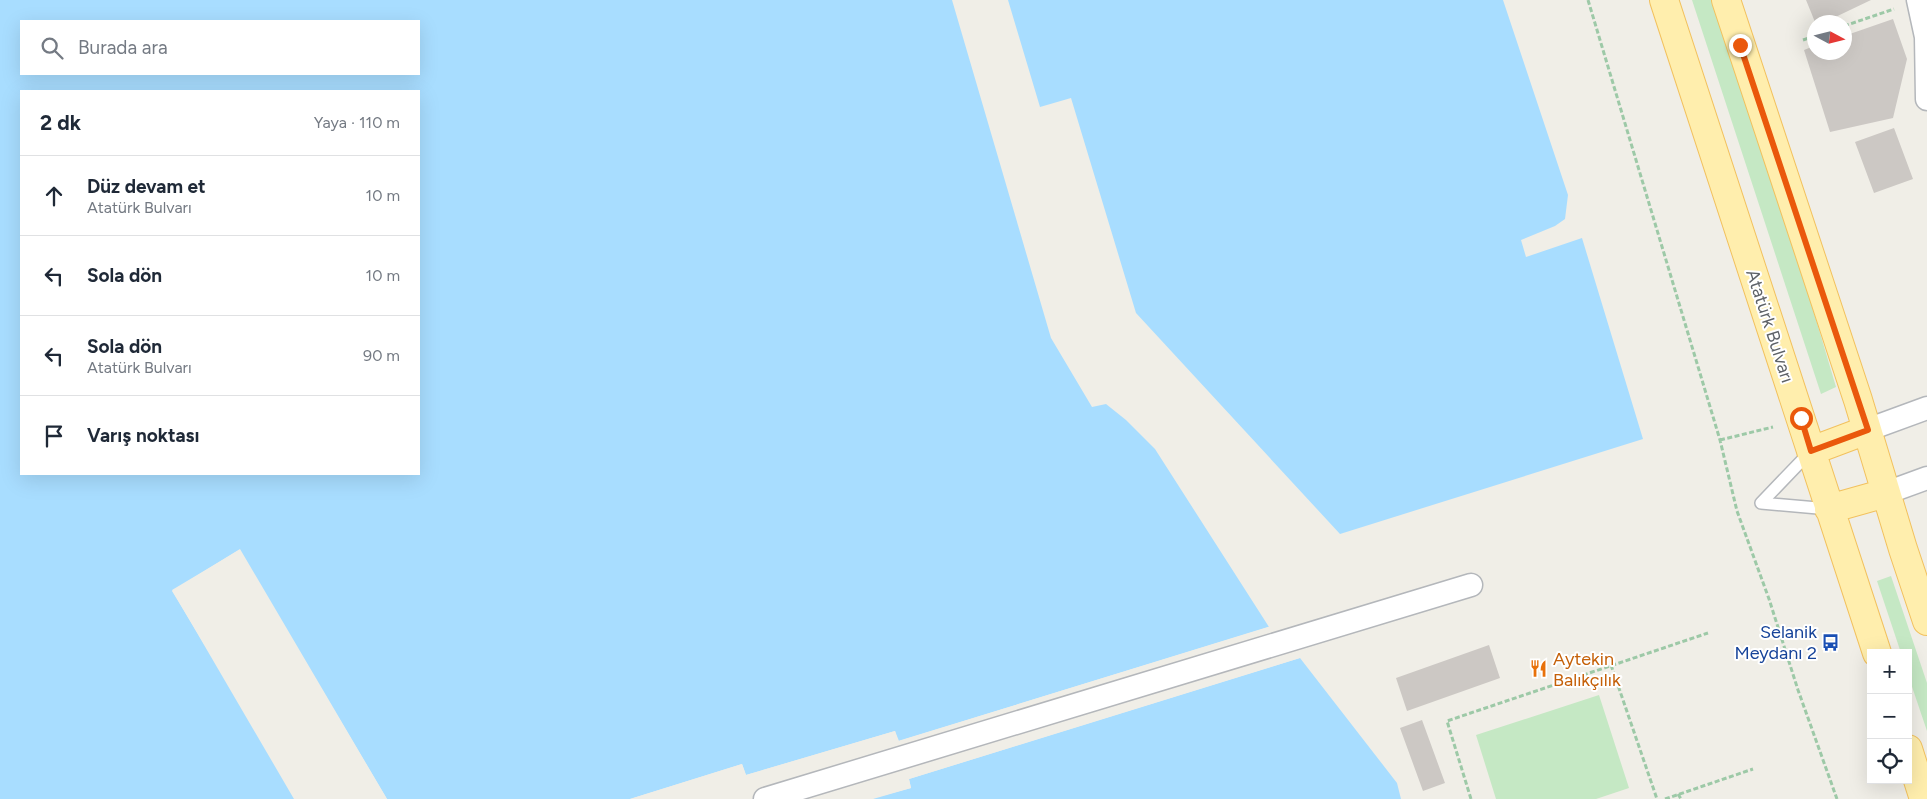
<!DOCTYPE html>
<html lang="tr">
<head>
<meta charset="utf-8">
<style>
	:root { --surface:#fff; --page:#f6f6f7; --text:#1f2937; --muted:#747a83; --line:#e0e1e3 }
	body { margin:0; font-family:Figtree,sans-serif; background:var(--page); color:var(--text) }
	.controls { position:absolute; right:15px; bottom:15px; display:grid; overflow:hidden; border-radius:0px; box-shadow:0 5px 20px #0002 }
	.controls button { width:45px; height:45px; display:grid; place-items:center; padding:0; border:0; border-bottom:1px solid var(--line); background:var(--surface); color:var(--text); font:25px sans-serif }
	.compass { position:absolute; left:1807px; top:15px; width:45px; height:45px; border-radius:50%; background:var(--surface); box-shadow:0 5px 20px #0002; rotate:97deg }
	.stop { position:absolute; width:15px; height:15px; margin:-11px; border:4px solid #ea580c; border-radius:50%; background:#fff }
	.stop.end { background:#ea580c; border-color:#fff; box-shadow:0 1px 5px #0008 }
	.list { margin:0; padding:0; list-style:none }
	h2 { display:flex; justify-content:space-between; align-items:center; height:65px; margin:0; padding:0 20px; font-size:21px }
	h2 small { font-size:16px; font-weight:400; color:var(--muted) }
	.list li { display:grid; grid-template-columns:32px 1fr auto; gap:15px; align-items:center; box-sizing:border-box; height:80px; padding:0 20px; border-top:1px solid var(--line) }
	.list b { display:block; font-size:19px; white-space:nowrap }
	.list p { margin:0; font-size:16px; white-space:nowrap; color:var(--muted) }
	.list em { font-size:16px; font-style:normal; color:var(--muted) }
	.icon { flex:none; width:28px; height:28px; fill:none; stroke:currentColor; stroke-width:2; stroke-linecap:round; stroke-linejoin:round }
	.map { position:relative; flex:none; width:1927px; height:799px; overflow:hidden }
	.search { position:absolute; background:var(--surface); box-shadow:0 5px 20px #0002; left:20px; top:20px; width:400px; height:55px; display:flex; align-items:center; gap:12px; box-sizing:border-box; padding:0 18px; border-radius:0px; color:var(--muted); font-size:19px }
	.panel { position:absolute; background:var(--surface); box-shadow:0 5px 20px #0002; left:20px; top:90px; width:400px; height:385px; border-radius:0px }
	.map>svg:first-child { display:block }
</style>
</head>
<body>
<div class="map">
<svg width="1927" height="799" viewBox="0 0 1927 799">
	<rect width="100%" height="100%" fill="#f0eee7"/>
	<!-- green -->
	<path fill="#c5e8c4" d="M1692,0H1713L1784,211L1836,387L1821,394Z
		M1891,576L1927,683V731L1908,675V653H1901L1877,581Z
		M1599,695L1629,788L1596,799H1496L1476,735Z"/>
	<!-- water -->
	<path fill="#a8ddff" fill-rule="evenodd" d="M0,0H952L1051,338L1092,407L1106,404L1126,420L1155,449L1269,627L898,741L895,731L746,775L742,764L630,799H387L240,549L172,591L298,799H0ZM21,21H419V74H21ZM21,91H419V474H21Z
		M1008,0H1503L1568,195L1565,219L1555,226L1521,240L1526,257L1582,238L1643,439L1340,534L1136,313L1071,98L1040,107Z
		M1300,658L1397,783L1401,799H873L911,788L909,779Z"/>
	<!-- pier -->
	<path fill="#f0eee7" d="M239,550L387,799H384L240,553L175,591L301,799H294L172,590Z
		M1271,626L1269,629L899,743L896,742L893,734L747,777L744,776L740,767L639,799H630L742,764L746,775L895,731L899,741Z
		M1299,655L1303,657L909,779L911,788L870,799L872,797L908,786L906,779L908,777Z"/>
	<!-- building -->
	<path fill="#ccc8c4" d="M1806,0H1871L1825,22H1815Z
		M1893,19L1907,59L1893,118L1830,132L1804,50L1814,46V52H1844V36Z
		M1894,128L1913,179L1874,193L1855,142Z
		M1489,645L1500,678L1407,711L1396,678Z
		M1422,720L1445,783L1423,791L1400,728Z"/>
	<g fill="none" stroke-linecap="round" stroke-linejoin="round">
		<defs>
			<path id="lane" d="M1761,503L1810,452
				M1761,503L1829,509"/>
			<path id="street" d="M1918,0L1926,37L1927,99
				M1867,430L1927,408
				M1886,493L1927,478
				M765,799L1471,585"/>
			<path id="primary" d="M1664,0L1877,653
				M1726,0L1858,400L1903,549L1927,621
				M1811,451L1867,430
				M1829,509L1886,493
				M1908,749L1924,799"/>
		</defs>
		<!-- lane casing -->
		<use href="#lane" stroke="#b4b7bb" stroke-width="14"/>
		<!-- street casing -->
		<use href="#street" stroke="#b4b7bb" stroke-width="25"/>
		<!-- primary casing -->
		<use href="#primary" stroke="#f2c15e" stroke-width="30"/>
		<!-- path -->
		<path stroke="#9dc9a7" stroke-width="3" stroke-dasharray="5 2.5" stroke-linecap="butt" d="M1588,0L1720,440L1737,511L1769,599L1798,690L1837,799
			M1844,26L1894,9
			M1803,40L1814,36
			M1720,440L1773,427
			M1611,665L1657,799
			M1678,794L1681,799
			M1471,799L1447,721L1708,633
			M1665,799L1753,769"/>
		<!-- lane -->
		<use href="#lane" stroke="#fff" stroke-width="11"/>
		<!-- street -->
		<use href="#street" stroke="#fff" stroke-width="22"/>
		<!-- primary -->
		<use href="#primary" stroke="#ffeead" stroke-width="28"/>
	</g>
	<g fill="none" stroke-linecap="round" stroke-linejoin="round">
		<!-- route -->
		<path stroke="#ea580c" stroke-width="6" d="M1740,45L1868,430L1811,451L1801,418"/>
	</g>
	<!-- icons -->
	<defs>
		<symbol id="bus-bare" viewBox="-9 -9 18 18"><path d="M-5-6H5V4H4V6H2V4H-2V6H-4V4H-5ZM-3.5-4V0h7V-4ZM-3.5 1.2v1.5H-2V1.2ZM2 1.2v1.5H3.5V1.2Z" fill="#1a4fb4" stroke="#fff" stroke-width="2.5" paint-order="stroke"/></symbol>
		<symbol id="restaurant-bare" viewBox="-9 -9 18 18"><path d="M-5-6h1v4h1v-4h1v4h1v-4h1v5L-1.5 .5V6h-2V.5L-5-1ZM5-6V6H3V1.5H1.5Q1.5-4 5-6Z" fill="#e8710a" stroke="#fff" stroke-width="2.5" paint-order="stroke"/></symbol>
	</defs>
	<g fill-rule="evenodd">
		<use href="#bus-bare" x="1818" y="630" width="25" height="25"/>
		<use href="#restaurant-bare" x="1526" y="656" width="25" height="25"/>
	</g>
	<g text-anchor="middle" stroke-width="4" stroke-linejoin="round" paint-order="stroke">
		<!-- street labels -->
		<g font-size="18" fill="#5e6267" stroke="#fff">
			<text transform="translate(1770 326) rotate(72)" y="6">Atatürk Bulvarı</text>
		</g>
		<!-- transit labels -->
		<g font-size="18" fill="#164399" stroke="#fff" text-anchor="end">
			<text x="1817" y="638">Selanik<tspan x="1817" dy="21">Meydanı 2</tspan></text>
		</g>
		<!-- food labels -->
		<g font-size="18" fill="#c56008" stroke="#fff" text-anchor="start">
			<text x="1553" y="665">Aytekin<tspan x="1553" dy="21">Balıkçılık</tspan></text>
		</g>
	</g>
</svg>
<div class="controls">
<button>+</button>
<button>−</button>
<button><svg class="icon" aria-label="locate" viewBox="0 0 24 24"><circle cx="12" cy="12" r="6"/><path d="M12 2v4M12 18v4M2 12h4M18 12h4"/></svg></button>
</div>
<svg class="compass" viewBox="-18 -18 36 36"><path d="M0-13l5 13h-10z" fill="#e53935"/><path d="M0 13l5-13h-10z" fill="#747a83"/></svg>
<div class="stop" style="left:1801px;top:418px"></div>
<div class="stop end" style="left:1740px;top:45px"></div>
<div class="search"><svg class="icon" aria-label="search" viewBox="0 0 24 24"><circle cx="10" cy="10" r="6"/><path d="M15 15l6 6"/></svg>Burada ara</div>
<section class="panel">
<h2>2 dk<small>Yaya · 110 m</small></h2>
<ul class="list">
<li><svg class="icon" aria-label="ahead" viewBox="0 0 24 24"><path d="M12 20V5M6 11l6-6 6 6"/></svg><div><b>Düz devam et</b><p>Atatürk Bulvarı</p></div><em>10 m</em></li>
<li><svg class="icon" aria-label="left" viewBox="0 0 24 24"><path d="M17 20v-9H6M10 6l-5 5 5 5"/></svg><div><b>Sola dön</b></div><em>10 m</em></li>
<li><svg class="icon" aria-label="left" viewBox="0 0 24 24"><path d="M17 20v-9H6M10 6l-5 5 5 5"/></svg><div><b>Sola dön</b><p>Atatürk Bulvarı</p></div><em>90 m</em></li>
<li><svg class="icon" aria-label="arrive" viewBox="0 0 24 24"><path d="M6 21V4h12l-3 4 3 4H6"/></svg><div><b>Varış noktası</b></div></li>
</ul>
</section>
</div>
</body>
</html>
